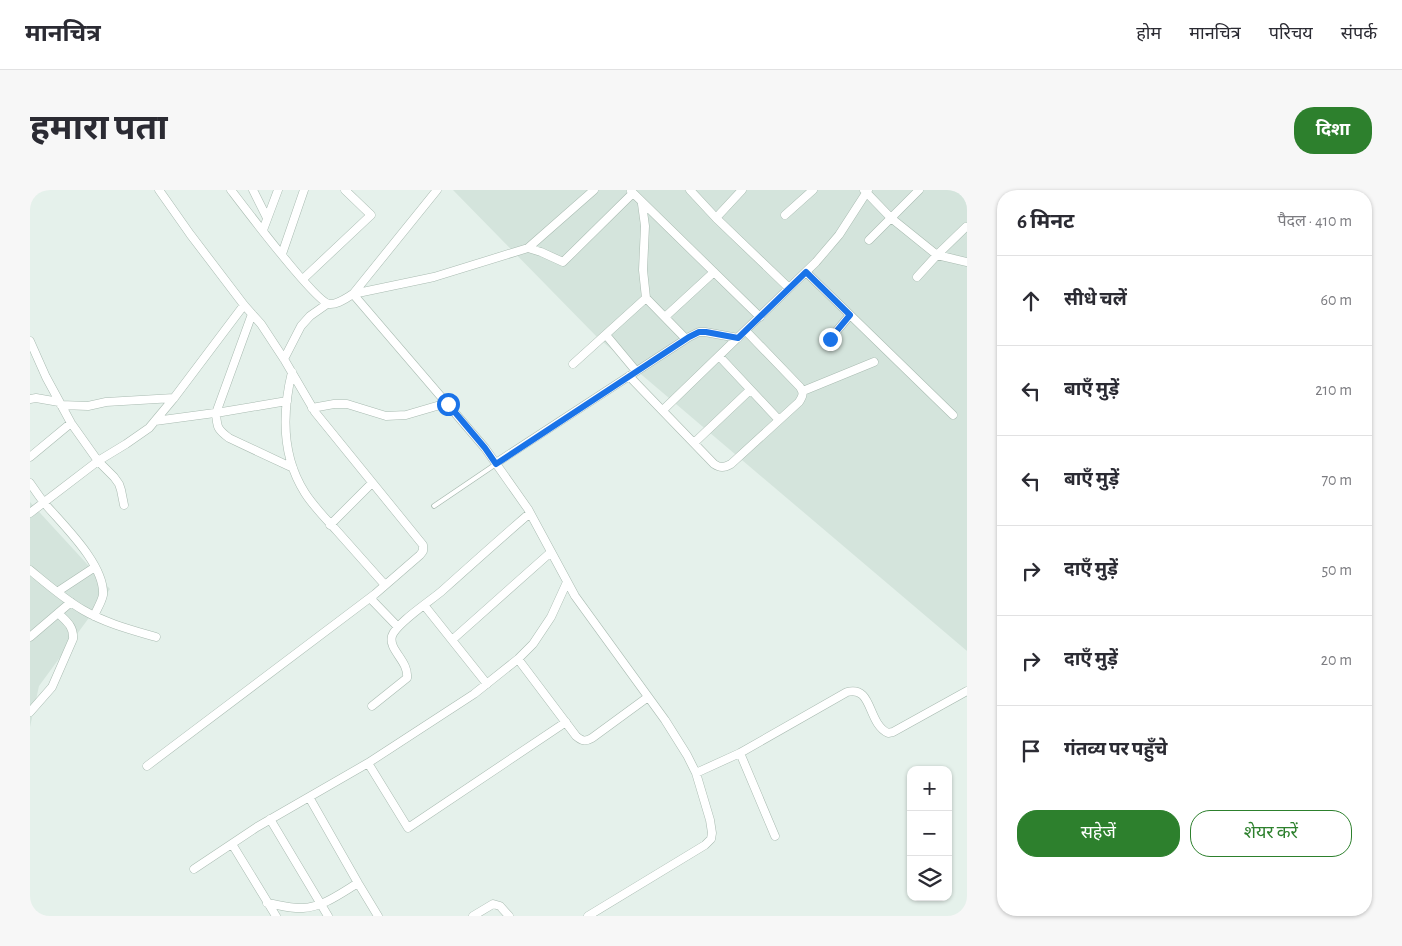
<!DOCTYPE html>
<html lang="hi">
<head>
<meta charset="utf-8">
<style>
	:root { --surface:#fff; --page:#f7f7f7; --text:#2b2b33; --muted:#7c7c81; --line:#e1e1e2; --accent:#2d802d }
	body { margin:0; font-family:"Alegreya Sans","Noto Sans Devanagari",sans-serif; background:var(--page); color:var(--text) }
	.controls { position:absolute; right:15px; bottom:15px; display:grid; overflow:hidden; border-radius:10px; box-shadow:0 1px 4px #0004 }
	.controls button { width:45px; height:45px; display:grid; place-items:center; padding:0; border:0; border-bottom:1px solid var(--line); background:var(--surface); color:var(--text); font:25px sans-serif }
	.stop { position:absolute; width:15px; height:15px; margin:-11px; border:4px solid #1a73e8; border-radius:50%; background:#fff }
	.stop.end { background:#1a73e8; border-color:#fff; box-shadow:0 1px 5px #0008 }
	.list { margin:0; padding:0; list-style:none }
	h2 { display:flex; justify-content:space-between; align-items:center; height:65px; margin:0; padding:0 20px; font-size:21px }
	h2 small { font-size:16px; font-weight:400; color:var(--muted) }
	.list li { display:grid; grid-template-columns:32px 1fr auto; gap:15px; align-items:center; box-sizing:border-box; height:90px; padding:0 20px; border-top:1px solid var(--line) }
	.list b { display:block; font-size:19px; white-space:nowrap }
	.list em { font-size:16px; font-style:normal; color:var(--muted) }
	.actions { display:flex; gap:10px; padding:15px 20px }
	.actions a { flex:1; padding:11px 0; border:1px solid var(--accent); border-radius:20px; text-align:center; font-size:18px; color:var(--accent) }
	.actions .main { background:var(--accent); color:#fff }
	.icon { flex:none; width:28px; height:28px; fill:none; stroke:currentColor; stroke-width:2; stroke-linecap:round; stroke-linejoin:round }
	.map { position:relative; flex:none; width:937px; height:726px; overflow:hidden; border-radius:20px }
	header { display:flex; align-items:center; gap:30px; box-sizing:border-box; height:70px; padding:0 25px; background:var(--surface); border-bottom:1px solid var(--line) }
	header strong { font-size:24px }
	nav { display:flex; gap:28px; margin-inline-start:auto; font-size:18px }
	.intro { display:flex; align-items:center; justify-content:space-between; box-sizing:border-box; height:120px; padding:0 30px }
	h1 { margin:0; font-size:35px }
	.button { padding:12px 22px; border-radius:20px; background:var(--accent); color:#fff; font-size:18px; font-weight:700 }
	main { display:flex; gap:30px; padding:0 30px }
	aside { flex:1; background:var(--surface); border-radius:20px; box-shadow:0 1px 4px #0004 }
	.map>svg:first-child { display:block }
</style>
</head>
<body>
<header>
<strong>मानचित्र</strong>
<nav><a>होम</a><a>मानचित्र</a><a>परिचय</a><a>संपर्क</a></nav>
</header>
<div class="intro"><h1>हमारा पता</h1><a class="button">दिशा</a></div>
<main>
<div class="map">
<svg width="937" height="726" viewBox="0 0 937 726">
	<rect width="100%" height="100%" fill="#e5f1eb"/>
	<!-- residential -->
	<path fill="#d4e4dc" d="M423,0H937V461L566,146Z
		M0,312L80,399L9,496L0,537Z"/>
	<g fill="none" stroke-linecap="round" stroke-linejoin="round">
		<defs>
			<path id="lane" d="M404,316L466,274"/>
			<path id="street" d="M201,0C214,17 285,111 299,114C307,115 316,108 323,104L455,258L498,319L545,406L635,530L657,565L666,583L680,630L682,643L681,649L675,655L558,726
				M223,0L237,28
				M660,0L686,28L759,98
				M834,0L861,28L907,65L937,72
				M601,1L730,127
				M612,14L615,36L613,80L616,108L656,149
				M755,25L783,0
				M686,28L712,0
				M233,40L248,0
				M839,50L889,0
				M498,58L564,0
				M252,64L274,0
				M776,82L923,225
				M887,87L907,65L936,37
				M273,89L341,25L315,0
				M323,104L404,87L498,58L511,62L533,72L602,4
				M323,104L407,0
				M222,124L186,223C187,237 187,239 199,248L263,278
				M635,127L684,82
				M576,145L606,181
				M800,149L820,125
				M0,151L16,187L41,233L68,271L84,287L89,294L91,300L94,315
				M689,166L749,230
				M254,169L271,136L280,126L297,114
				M543,174L616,108
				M262,182C252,223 252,267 275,303C284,317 296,329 307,341C323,359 339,377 355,395
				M599,186L684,274C690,278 694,278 701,274L769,212C773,206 774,203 770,197L716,141
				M773,201L844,172
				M0,209L6,208L29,212
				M31,215L58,216L76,212L144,208
				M282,218L304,214H317L356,226L376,225L417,213
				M633,220L786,72L809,45L838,0
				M125,231L192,222L257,211
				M664,253L720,200
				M0,267L41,233
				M466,273L659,147L669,142H675L708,148
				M0,293C5,300 10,308 16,315C34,336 75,375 73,405C72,411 67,419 64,426
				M0,323L68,271L96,254L119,238L144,208L214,115
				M300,335L342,293
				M0,380C17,394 34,409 53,420C75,433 102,440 126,447
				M27,402L65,377
				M340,408L368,437
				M394,415L457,494
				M0,447L41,412
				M422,450L521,362
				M488,469L546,546C552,551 555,552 562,548L618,507
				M342,516L377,488C379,471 358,460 362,446C366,433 402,410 413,400C442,374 471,348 500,323
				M0,522L22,497L43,449C44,436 36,431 28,423
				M710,563L745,646
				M338,573L378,638L536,532
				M117,576L345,404L390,365L393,361V355L285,222L254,169L231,134L214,115L160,44L129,0
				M666,583L710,563L817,502C843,495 837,533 858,543L863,542L937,501
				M279,607L328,693L348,726
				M240,629L298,726
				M202,654L246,726
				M164,679L227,637L338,573L444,504L488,469L503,454L521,427L537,392
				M237,713C249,715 262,719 273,718C293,717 311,703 328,693
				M443,726L463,714L470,716L479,726"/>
		</defs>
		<!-- lane casing -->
		<use href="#lane" stroke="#a9bbb1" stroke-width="5.5"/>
		<!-- street casing -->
		<use href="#street" stroke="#a9bbb1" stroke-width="9"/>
		<!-- lane -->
		<use href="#lane" stroke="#fff" stroke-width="4"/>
		<!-- street -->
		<use href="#street" stroke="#fff" stroke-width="8"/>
	</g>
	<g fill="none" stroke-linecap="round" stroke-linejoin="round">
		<!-- route -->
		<path stroke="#1a73e8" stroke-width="6" d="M418,214L455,258L466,274L659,147L669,142H676L708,148L776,82L820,125L800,149"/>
	</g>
</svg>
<div class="controls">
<button>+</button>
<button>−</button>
<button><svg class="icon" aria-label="layers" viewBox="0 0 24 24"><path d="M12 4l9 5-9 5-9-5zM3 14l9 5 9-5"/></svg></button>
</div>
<div class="stop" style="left:418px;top:214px"></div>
<div class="stop end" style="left:800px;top:149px"></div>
</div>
<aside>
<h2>6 मिनट<small>पैदल · 410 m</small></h2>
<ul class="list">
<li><svg class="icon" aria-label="ahead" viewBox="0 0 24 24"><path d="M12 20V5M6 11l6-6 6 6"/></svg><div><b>सीधे चलें</b></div><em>60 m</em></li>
<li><svg class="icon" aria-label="left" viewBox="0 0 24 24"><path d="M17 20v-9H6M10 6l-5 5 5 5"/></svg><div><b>बाएँ मुड़ें</b></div><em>210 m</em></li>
<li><svg class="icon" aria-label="left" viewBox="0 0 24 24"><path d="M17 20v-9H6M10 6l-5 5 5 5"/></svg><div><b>बाएँ मुड़ें</b></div><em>70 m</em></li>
<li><svg class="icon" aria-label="right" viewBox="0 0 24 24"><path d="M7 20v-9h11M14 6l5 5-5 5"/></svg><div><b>दाएँ मुड़ें</b></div><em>50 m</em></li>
<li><svg class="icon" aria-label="right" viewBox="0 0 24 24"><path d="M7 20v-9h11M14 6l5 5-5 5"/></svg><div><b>दाएँ मुड़ें</b></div><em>20 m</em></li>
<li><svg class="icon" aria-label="arrive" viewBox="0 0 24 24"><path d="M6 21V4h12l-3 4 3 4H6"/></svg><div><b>गंतव्य पर पहुँचे</b></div></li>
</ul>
<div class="actions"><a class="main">सहेजें</a><a>शेयर करें</a></div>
</aside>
</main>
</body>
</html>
